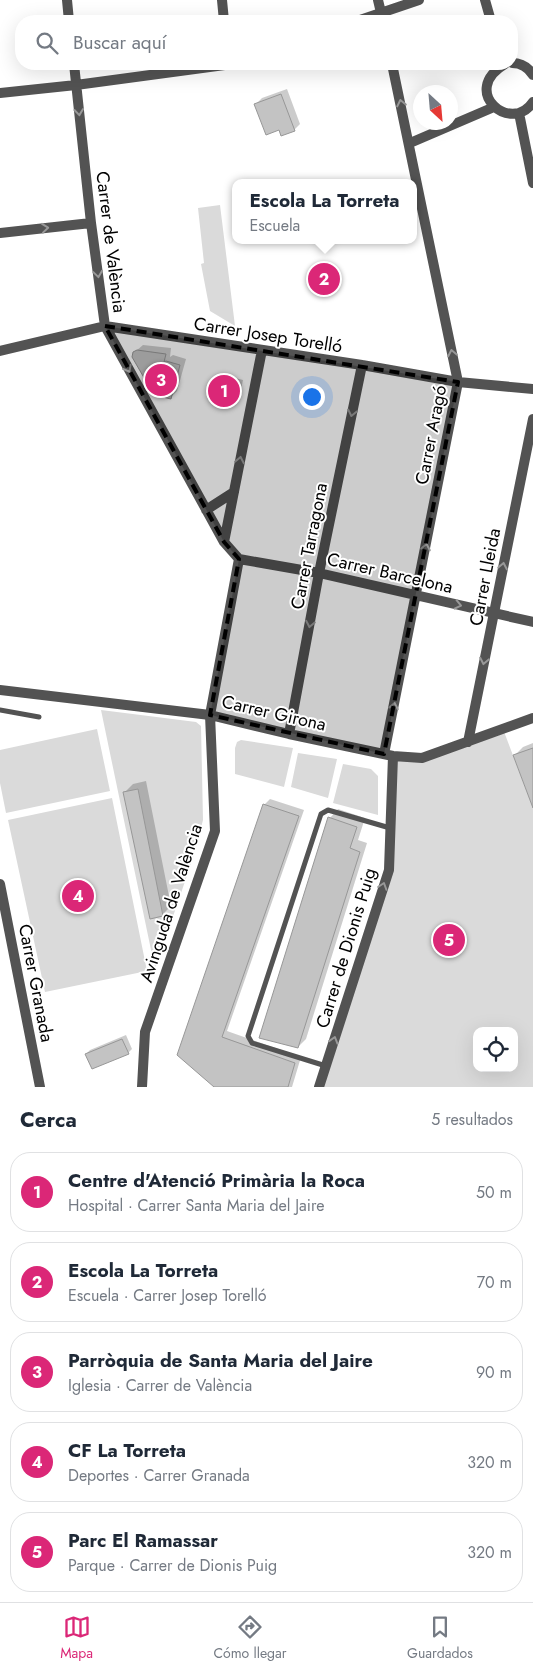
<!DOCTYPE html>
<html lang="es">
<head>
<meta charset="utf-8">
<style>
	:root { --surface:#fff; --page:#f2f2f3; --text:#1f2937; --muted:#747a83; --line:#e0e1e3; --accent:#db2777 }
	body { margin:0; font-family:Jost,sans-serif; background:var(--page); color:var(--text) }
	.controls { position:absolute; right:15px; bottom:15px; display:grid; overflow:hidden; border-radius:10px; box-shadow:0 5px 20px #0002 }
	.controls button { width:45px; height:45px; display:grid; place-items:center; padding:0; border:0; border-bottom:1px solid var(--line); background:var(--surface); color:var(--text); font:25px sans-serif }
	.compass { position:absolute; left:413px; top:85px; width:45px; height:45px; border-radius:50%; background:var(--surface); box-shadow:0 5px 20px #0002; rotate:154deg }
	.you { position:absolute; left:311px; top:396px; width:18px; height:18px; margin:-12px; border:4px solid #fff; border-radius:50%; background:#1a73e8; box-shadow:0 0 0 8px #1a73e833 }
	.badge { display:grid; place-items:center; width:32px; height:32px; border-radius:50%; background:var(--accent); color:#fff; font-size:16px; font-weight:700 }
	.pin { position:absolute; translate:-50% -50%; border:2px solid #fff; box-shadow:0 1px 5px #0006 }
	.popup { position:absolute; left:232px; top:179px; width:185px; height:65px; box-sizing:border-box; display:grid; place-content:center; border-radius:10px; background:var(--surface); filter:drop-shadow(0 1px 4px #0005); font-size:16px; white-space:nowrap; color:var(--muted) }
	.popup b { font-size:19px; color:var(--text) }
	.popup::after { content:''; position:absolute; left:50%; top:100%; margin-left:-10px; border:10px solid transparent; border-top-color:var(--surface) }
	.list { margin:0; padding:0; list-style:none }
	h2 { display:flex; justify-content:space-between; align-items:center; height:65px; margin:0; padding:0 20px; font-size:21px }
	h2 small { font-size:16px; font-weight:400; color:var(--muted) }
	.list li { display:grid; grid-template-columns:32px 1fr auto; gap:15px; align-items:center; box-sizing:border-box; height:80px; margin:0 10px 10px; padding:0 10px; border:1px solid var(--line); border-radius:20px }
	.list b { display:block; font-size:19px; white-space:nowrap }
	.list p { margin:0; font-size:16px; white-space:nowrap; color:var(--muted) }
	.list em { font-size:16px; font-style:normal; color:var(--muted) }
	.icon { flex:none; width:28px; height:28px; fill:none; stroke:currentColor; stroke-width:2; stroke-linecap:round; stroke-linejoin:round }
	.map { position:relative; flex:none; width:533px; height:1087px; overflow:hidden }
	.search { position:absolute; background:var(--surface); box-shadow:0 5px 20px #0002; left:15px; right:15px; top:15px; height:55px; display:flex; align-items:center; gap:12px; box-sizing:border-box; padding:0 18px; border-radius:20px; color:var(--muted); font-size:19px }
	.sheet { height:515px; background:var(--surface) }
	nav { display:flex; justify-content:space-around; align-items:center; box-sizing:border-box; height:70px; border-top:1px solid var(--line); background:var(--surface); font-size:14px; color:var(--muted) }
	nav a { display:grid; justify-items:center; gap:2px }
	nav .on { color:var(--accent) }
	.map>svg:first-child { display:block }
</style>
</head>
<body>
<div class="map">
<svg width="533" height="1087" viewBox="0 0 533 1087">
	<rect width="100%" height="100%" fill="#fff"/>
	<!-- green -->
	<path fill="#dadada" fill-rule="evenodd" d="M220,205L235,326L210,311L201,264L204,263L198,208Z
		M101,710L196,722L201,726L203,820L193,858L155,969Z
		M97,729L110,791L6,813L0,783V750Z
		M503,729L533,808V1087H319L389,870L393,756L422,758ZM477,1031H514V1068H477Z
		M241,740L293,748L284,787L235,774V748L237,742Z
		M298,753L337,759L328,798L291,787Z
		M343,764L371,769L378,776V815L333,803Z
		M112,798L147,971L45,992L8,820Z"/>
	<!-- shadow -->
	<path fill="#0003" d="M287,89L300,124L294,130L280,129L255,105L262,98Z
		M143,345L171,348L170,357L173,355L186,359L177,391L170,398L136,351Z
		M217,377L232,380L235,378L243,380L239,399L235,403L210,398L213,381Z
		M533,743V804L514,756L523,747Z
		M146,781L171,906L163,914L125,792L133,784Z
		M270,799L304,810L227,1031L301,1057L292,1087H216L179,1054L264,805Z
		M338,809L365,818L358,840L367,843L306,1039L298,1047L330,818Z
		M126,1035L132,1049L128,1053L86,1054L90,1050Z"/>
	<!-- building -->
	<path fill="#c3c3c3" stroke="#979797" d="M281,94L295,131L281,136L279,130L266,135L254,104Z
		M137,350L166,354L164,362L166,361L180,365L171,399L154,395L132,357L133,352Z
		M212,381L229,384V381L240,383L235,404L208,399Z
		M533,748V808L513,755Z
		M138,789L163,916L150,919L123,792Z
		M263,804L299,816L222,1037L295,1063L288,1087H214L177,1055Z
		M328,817L357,827L350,848L360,852L298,1048L259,1038Z
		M122,1039L129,1054L92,1069L85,1054Z"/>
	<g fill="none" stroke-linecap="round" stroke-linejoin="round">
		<!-- lane -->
		<path stroke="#535353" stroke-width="5" d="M0,710L39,717
			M326,1066L252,1043L248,1036L321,814L328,810L390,828"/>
		<!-- street -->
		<path stroke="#535353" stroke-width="10" d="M67,0L69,21
			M222,0L224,21
			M378,0L383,21
			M485,0L491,21
			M357,21L419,0
			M512,63C521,63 528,67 533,75
			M74,64L91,223L105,326L224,542L239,559
			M505,64C459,91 511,135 533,102
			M0,93L76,85L232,64
			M519,113L533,183
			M410,143L494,107
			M0,233L91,223
			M0,351L105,326L362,365L458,382L533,389
			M206,510L234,492
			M224,542L262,350
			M239,559L319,573L533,622
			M0,690L210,715L289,734L393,756L422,758L533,718
			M289,734L319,573L362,365
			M468,742L533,419
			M384,754L458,382L392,64
			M0,884L40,1087
			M142,1087L145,1032L215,831L210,715L239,559
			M319,1087L389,870L393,756"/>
	</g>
	<!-- one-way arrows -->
	<defs><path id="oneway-chevron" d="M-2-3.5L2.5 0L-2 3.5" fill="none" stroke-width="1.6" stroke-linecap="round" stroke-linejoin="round" transform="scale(1.25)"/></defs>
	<g stroke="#989898">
		<use href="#oneway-chevron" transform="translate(401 103) rotate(-102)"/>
		<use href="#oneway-chevron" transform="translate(79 112) rotate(84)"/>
		<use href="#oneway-chevron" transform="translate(45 228) rotate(-6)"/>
		<use href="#oneway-chevron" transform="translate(98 274) rotate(82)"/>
		<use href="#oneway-chevron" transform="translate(452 353) rotate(-101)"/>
		<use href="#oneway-chevron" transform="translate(128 369) rotate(61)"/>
		<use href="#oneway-chevron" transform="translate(352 413) rotate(102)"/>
		<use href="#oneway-chevron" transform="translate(240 460) rotate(-79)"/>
		<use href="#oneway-chevron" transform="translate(426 547) rotate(-79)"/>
		<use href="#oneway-chevron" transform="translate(503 566) rotate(-79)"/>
		<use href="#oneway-chevron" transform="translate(458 605) rotate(13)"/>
		<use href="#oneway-chevron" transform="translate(310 624) rotate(101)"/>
		<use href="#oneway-chevron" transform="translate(484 661) rotate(101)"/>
		<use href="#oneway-chevron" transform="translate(394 706) rotate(-79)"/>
		<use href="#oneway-chevron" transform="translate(383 886) rotate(-72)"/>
		<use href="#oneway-chevron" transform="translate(334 1040) rotate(-73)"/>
	</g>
	<!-- marked area -->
	<path fill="#000" fill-opacity="0.2" stroke="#000" stroke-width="4" stroke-dasharray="10 6" stroke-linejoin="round" d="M105,326L458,382L384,754L210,715L239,559L224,542Z"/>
	<g text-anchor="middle" stroke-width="4" stroke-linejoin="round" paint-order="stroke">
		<!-- street labels -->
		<g font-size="18" fill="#000" stroke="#fff">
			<text transform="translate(111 242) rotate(83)" y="6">Carrer de València</text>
			<text transform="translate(268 335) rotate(9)" y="6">Carrer Josep Torelló</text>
			<text transform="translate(431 435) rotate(-79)" y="6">Carrer Aragó</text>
			<text transform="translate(309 546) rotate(-79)" y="6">Carrer Tarragona</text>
			<text transform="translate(390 573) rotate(13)" y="6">Carrer Barcelona</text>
			<text transform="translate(485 577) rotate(-79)" y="6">Carrer Lleida</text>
			<text transform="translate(274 713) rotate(13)" y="6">Carrer Girona</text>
			<text transform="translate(171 903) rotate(-72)" y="6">Avinguda de València</text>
			<text transform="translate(346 948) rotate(-73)" y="6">Carrer de Dionis Puig</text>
			<text transform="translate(36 983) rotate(79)" y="6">Carrer Granada</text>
		</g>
	</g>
</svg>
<div class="controls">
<button><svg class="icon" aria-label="locate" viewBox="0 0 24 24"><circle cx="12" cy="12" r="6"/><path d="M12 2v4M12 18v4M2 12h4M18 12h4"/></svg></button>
</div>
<svg class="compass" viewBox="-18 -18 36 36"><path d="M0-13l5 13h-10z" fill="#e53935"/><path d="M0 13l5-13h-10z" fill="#747a83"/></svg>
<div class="you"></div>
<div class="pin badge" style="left:224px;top:391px">1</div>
<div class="pin badge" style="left:324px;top:279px">2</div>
<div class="popup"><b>Escola La Torreta</b>Escuela</div>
<div class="pin badge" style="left:161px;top:380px">3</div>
<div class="pin badge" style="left:78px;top:896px">4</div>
<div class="pin badge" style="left:449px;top:940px">5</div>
<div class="search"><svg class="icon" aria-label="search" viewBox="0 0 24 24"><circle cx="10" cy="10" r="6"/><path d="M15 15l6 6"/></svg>Buscar aquí</div>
</div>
<section class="sheet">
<h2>Cerca<small>5 resultados</small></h2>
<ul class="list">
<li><span class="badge">1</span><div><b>Centre d'Atenció Primària la Roca</b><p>Hospital · Carrer Santa Maria del Jaire</p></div><em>50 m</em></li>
<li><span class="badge">2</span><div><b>Escola La Torreta</b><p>Escuela · Carrer Josep Torelló</p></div><em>70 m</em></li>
<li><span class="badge">3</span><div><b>Parròquia de Santa Maria del Jaire</b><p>Iglesia · Carrer de València</p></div><em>90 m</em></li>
<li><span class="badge">4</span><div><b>CF La Torreta</b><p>Deportes · Carrer Granada</p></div><em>320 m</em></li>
<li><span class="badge">5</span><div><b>Parc El Ramassar</b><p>Parque · Carrer de Dionis Puig</p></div><em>320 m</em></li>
</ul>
</section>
<nav>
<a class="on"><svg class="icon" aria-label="map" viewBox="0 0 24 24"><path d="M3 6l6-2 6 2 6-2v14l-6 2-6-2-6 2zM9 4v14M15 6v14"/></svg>Mapa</a>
<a><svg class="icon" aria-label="directions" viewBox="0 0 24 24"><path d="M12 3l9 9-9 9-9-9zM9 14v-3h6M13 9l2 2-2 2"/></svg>Cómo llegar</a>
<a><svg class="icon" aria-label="saved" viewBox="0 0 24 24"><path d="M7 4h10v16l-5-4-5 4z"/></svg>Guardados</a>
</nav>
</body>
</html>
